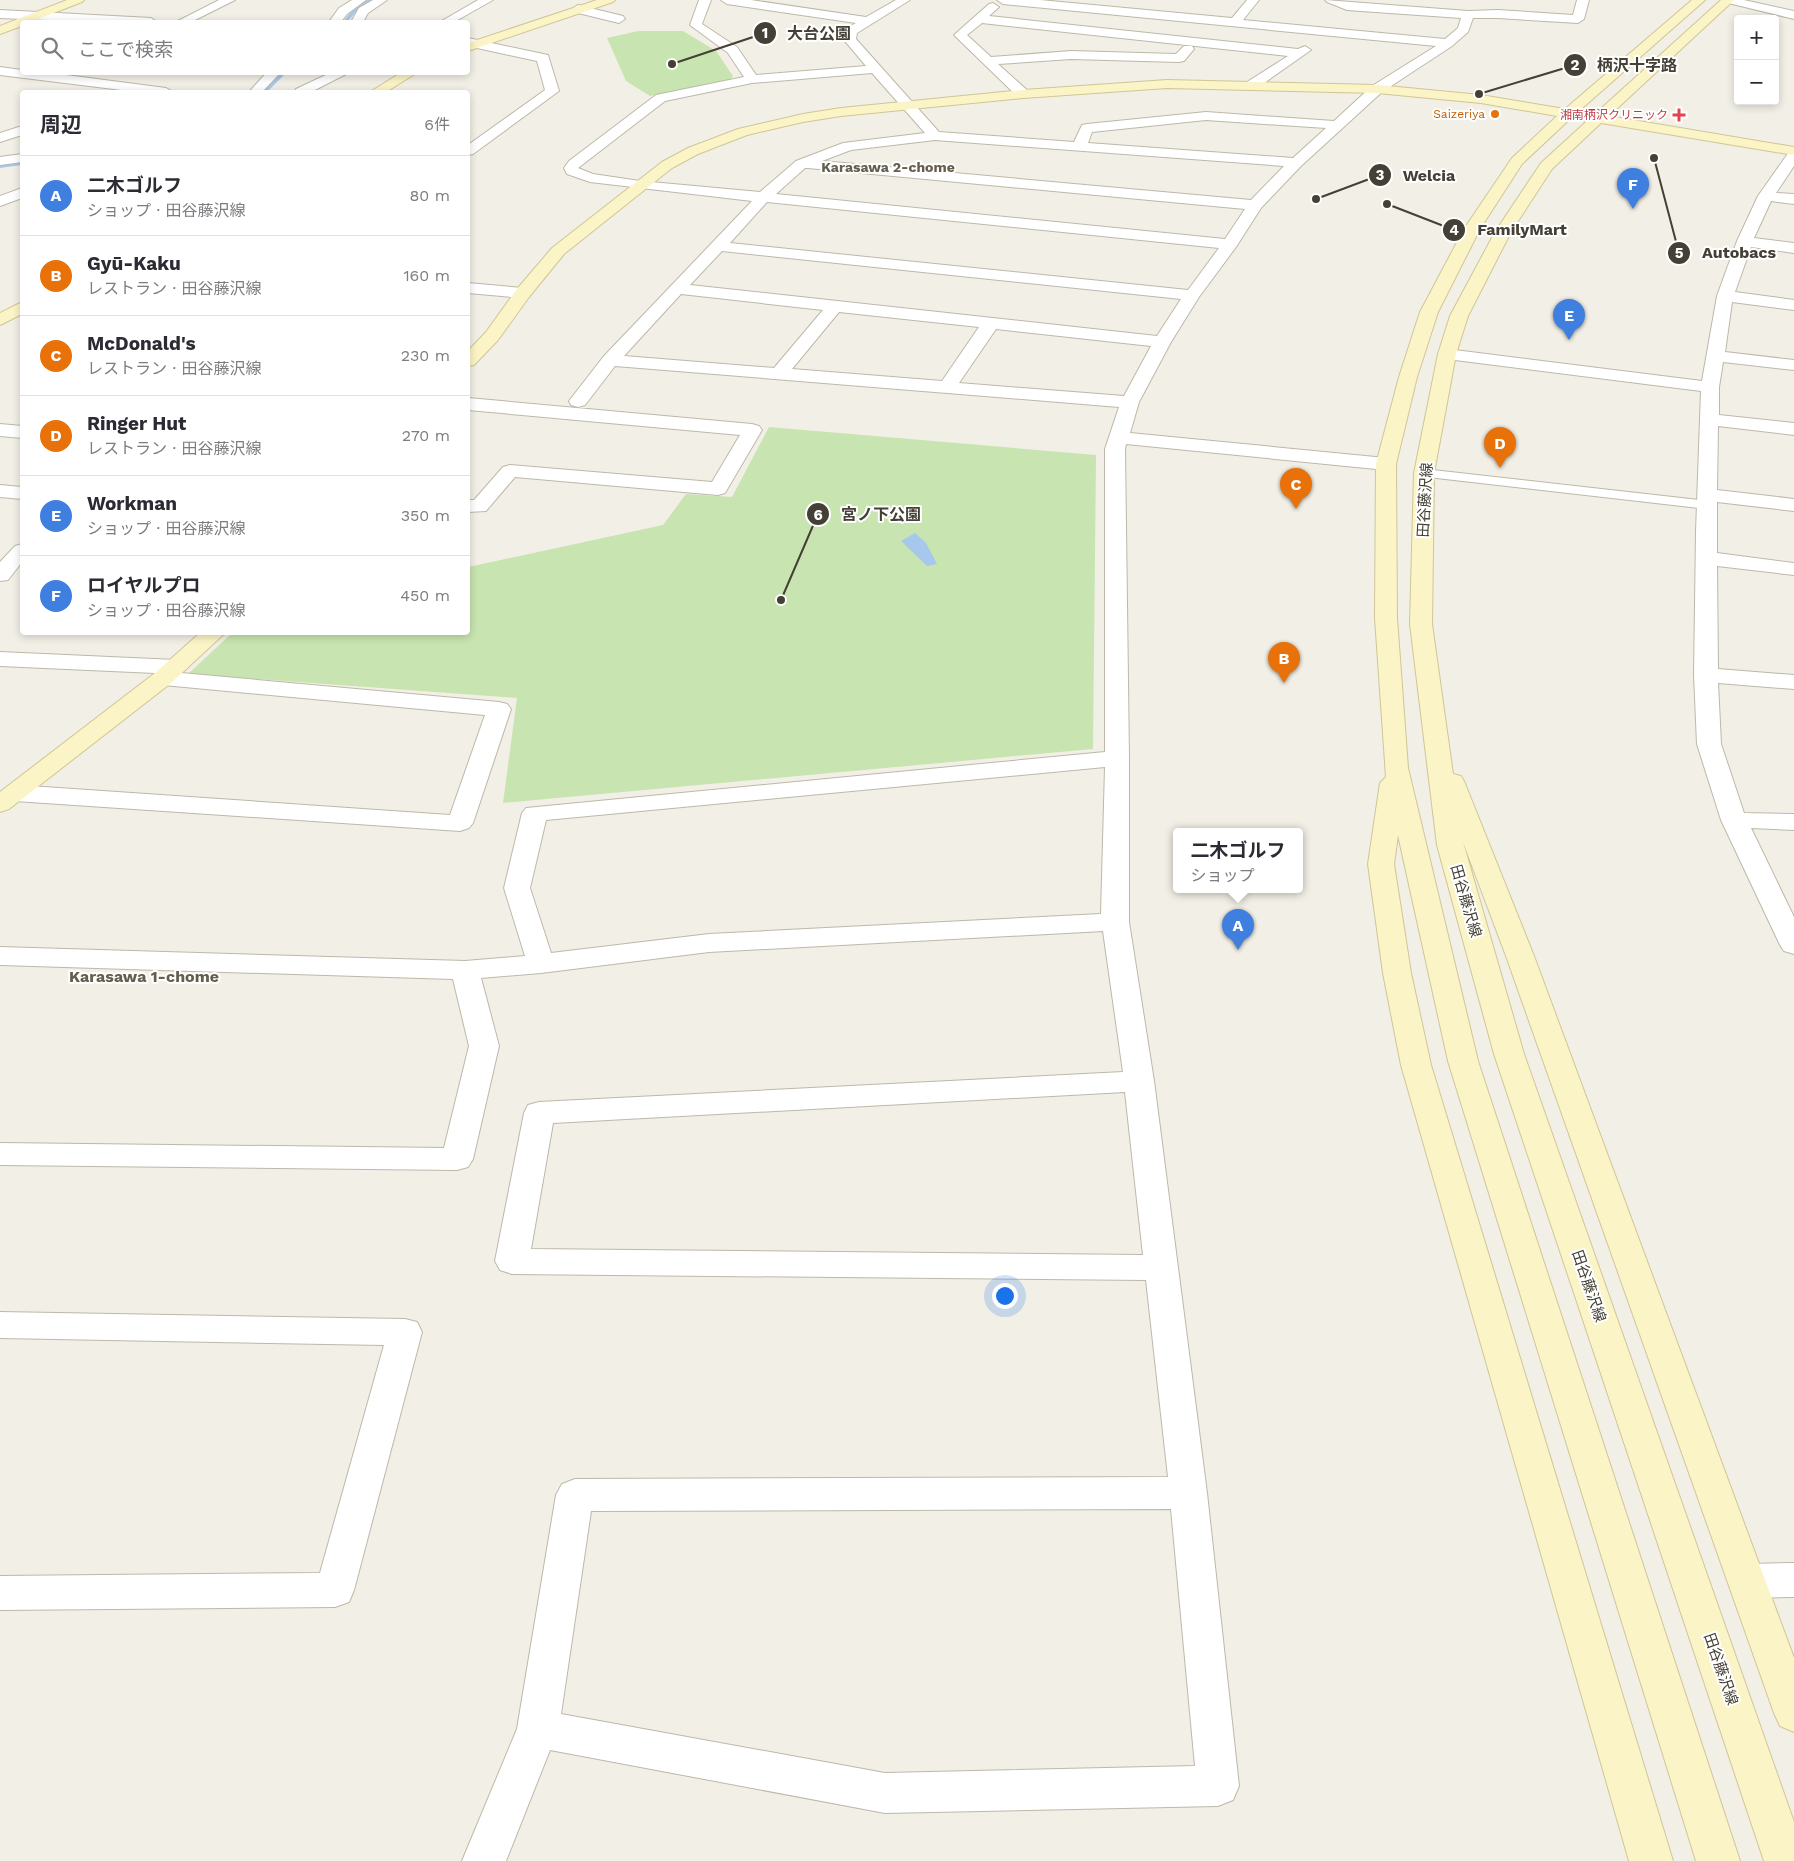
<!DOCTYPE html>
<html lang="ja">
<head>
<meta charset="utf-8">
<style>
	:root { --surface:#fff; --page:#f7f7f7; --text:#2b2b33; --muted:#7c7c81; --line:#e1e1e2; --accent:#b45309 }
	body { margin:0; font-family:"Work Sans","Noto Sans JP",sans-serif; background:var(--page); color:var(--text) }
	.controls { position:absolute; right:15px; top:15px; display:grid; overflow:hidden; border-radius:5px; box-shadow:0 2px 8px #0003 }
	.controls button { width:45px; height:45px; display:grid; place-items:center; padding:0; border:0; border-bottom:1px solid var(--line); background:var(--surface); color:var(--text); font:25px sans-serif }
	.you { position:absolute; left:1004px; top:1295px; width:18px; height:18px; margin:-12px; border:4px solid #fff; border-radius:50%; background:#1a73e8; box-shadow:0 0 0 8px #1a73e833 }
	.badge { display:grid; place-items:center; width:32px; height:32px; border-radius:50%; background:var(--accent); color:#fff; font-size:16px; font-weight:700 }
	.pin { position:absolute; translate:-50% -41px; filter:drop-shadow(0 1px 2px #0008) }
	.pin::after { content:''; position:absolute; top:26px; width:18px; height:15px; background:inherit; clip-path:polygon(0 0,100% 0,50% 100%) }
	.popup { position:absolute; left:1173px; top:828px; width:130px; height:65px; box-sizing:border-box; display:grid; place-content:center; border-radius:5px; background:var(--surface); filter:drop-shadow(0 1px 4px #0005); font-size:16px; white-space:nowrap; color:var(--muted) }
	.popup b { font-size:19px; color:var(--text) }
	.popup::after { content:''; position:absolute; left:50%; top:100%; margin-left:-10px; border:10px solid transparent; border-top-color:var(--surface) }
	.list { margin:0; padding:0; list-style:none }
	h2 { display:flex; justify-content:space-between; align-items:center; height:65px; margin:0; padding:0 20px; font-size:21px }
	h2 small { font-size:16px; font-weight:400; color:var(--muted) }
	.list li { display:grid; grid-template-columns:32px 1fr auto; gap:15px; align-items:center; box-sizing:border-box; height:80px; padding:0 20px; border-top:1px solid var(--line) }
	.list b { display:block; font-size:19px; white-space:nowrap }
	.list p { margin:0; font-size:16px; white-space:nowrap; color:var(--muted) }
	.list em { font-size:16px; font-style:normal; color:var(--muted) }
	.icon { flex:none; width:28px; height:28px; fill:none; stroke:currentColor; stroke-width:2; stroke-linecap:round; stroke-linejoin:round }
	.map { position:relative; flex:none; width:1794px; height:1861px; overflow:hidden }
	.search { position:absolute; background:var(--surface); box-shadow:0 2px 8px #0003; left:20px; top:20px; width:450px; height:55px; display:flex; align-items:center; gap:12px; box-sizing:border-box; padding:0 18px; border-radius:5px; color:var(--muted); font-size:19px }
	.panel { position:absolute; background:var(--surface); box-shadow:0 2px 8px #0003; left:20px; top:90px; width:450px; height:545px; border-radius:5px }
	.map>svg:first-child { display:block }
</style>
</head>
<body>
<div class="map">
<svg width="1794" height="1861" viewBox="0 0 1794 1861">
	<rect width="100%" height="100%" fill="#f2efe6"/>
	<!-- green -->
	<path fill="#c8e4b0" d="M638,31H683L716,51L733,76L730,80L650,96L626,81L607,38Z
		M769,427L1096,455L1093,749L503,803L517,698L188,674L232,633L468,632V567L663,525L686,494L732,497Z"/>
	<!-- water -->
	<path fill="#a5c8ec" d="M915,533L926,543L937,564L927,566L901,541Z"/>
	<g fill="none" stroke-linecap="round" stroke-linejoin="round">
		<!-- stream -->
		<path fill="#a5c8ec" fill-rule="evenodd" d="M367,0H374L356,12L347,22H343L352,10Z
			M280,72H287L267,92H261Z
			M22,161V165L0,168V164Z"/>
		<defs>
			<path id="lane" d="M1424,469L1708,501L1715,505L1708,509L1419,476L1417,473Z"/>
			<path id="street" d="M219,0H235L191,22H176Z
				M352,0H366L347,14L341,22H329L339,8Z
				M373,0H387L368,13L363,22H351L359,8Z
				M478,0H493L454,22H440Z
				M699,0H711L702,24L737,47L756,75L866,66L844,40L847,28L856,23L727,4L721,0H751L866,17L896,0H910L857,33L856,39L939,132L1074,142L1082,125L1087,124L1206,112L1334,121L1372,86L1436,46L1003,4L997,0H1040L1232,18L1247,0H1259L1243,20L1445,39L1458,28L1461,18L1347,10L1327,2L1325,0L1468,11L1498,10L1573,15L1577,0H1589L1584,19L1578,23L1498,18H1473L1468,32L1452,46L1382,92L1301,166L1261,208L1236,247L1199,297L1171,342L1139,402L1130,433L1386,458L1393,460L1396,464L1393,468L1386,470L1126,444L1125,449L1129,758V922L1154,1081L1207,1493L1239,1786L1233,1800L1218,1806L885,1813L550,1750L506,1861H462L517,1729L556,1495L562,1484L575,1479L1168,1477L1146,1280L512,1274L500,1270L495,1261L524,1113L528,1105L539,1102L1123,1072L1103,931L709,952L541,973L481,978L499,1046L473,1159L468,1167L457,1170L0,1165V1143L444,1148L469,1046L453,979L0,965V947L465,961L525,956L504,888L522,813L526,808L1105,752V449L1119,407L615,366L585,405L578,407L571,405L569,401L604,356L752,201L590,182L567,174L564,168L569,161L656,95L744,77L728,53L690,25ZM872,73L925,133L843,143L796,161L760,192L640,181L593,174L578,168L665,101L752,83ZM1206,120L1326,128L1293,158L1088,143L1092,132ZM935,140L1284,166L1251,200L822,161L851,150ZM805,168H808L1245,209L1225,239L776,194ZM767,202L1219,248L1188,290L730,243ZM722,251L1181,299L1157,336L690,285ZM681,294L823,310L774,368L624,356ZM839,312L979,327L942,381L792,369ZM996,329L1151,346L1124,396L959,383ZM1105,767L1101,914L709,934L551,953L530,888L546,820ZM1125,1092L1143,1255L531,1249L553,1123ZM1171,1509L1195,1766L885,1773L561,1714L591,1511Z
				M1722,0H1744L1794,11V19L1724,2Z
				M993,3L999,7L989,16L1298,49L1305,46L1311,50L1257,88L1252,89L1245,85L1247,82L1288,56L982,23L967,35L991,57L1071,51L1176,54L1184,46H1192L1194,49L1184,61L1179,62L1071,59L998,64L1028,91L1030,94L1028,97H1018L954,35L989,4Z
				M578,5L623,16L625,19L619,23L574,12L572,9Z
				M0,10L151,18L157,22H92L0,18Z
				M468,38L548,55L559,91L473,154L468,155V145L545,90L537,61L468,46Z
				M0,67L22,70V72H43L166,88L173,92H138L0,75Z
				M267,72H281L262,92H249Z
				M332,72H350L311,92H294L296,89Z
				M22,126V135L0,142V133Z
				M1794,151V166L1776,193L1794,194V204L1771,201L1754,238L1794,243V253L1751,247L1735,292L1794,300V310L1732,302L1725,352L1794,360V370L1723,362L1719,387V415L1794,423V435L1718,426L1717,490L1794,499V511L1717,502V553L1794,563V575L1717,566L1718,669L1794,675V689L1718,683L1721,744L1744,813L1794,814V830L1751,828L1794,917V954L1784,951L1780,945L1721,820L1697,744L1694,675L1696,532L1701,391L1447,359L1441,358L1438,354L1441,350L1447,349L1702,381L1717,296L1737,241L1758,196L1789,152Z
				M22,154V162L0,165V157Z
				M22,188V198L0,206V196Z
				M468,283L523,288L529,289L531,293L529,297L523,298L468,293Z
				M468,398L752,424L759,426L762,430L725,493L718,495L515,477L486,511L468,512V500H474L503,467L510,465L712,482L740,435L468,410Z
				M0,424L22,426V438L0,436Z
				M0,485L22,487V499L0,497Z
				M22,544V562L8,580L0,581V562L15,546Z
				M0,652L176,660L184,662L188,667L181,673L499,702L507,704L511,709L473,823L469,828L460,831L15,801L6,798L2,793L6,788L15,785L450,815L485,715L163,685L155,683L151,678L155,673L0,666Z
				M0,1312L405,1319L417,1322L422,1332L354,1590L349,1602L335,1607L0,1610V1576L320,1573L384,1345L0,1338Z
				M1794,1563V1597L1747,1598L1733,1593L1728,1581L1733,1569L1747,1564Z"/>
			<path id="secondary" d="M67,0H84L82,2L30,22H22V26L0,34V26Z
				M597,0H615L613,2L468,51V43Z
				M1692,0H1705L1579,111L1595,114L1721,0H1734L1609,116L1794,147V155L1601,123L1552,169L1511,232L1468,316L1456,354L1434,473L1432,624L1453,774L1461,776L1464,781L1534,956L1794,1658V1732L1780,1726L1774,1713L1506,956L1463,842L1524,1054L1794,1822V1861H1764L1494,1054L1437,845L1410,624L1414,473L1438,354L1450,316L1495,232L1541,163L1587,121L1571,118L1522,164L1480,229L1438,312L1417,377L1396,464L1397,618L1408,768L1478,1061L1740,1861H1696L1448,1061L1398,835L1394,864L1411,973L1431,1065L1673,1861H1629L1401,1065L1383,973L1368,864L1380,783L1386,777L1375,618L1376,464L1399,377L1420,312L1464,229L1512,158L1557,116L1481,103L1377,93L1167,88L1023,98L841,116L803,122L747,135L698,154L672,168L564,254L529,297L498,340L474,365L468,366V351L486,332L517,289L552,248L662,162L688,148L738,129L803,114L841,108L1023,90L1167,80L1377,85L1481,95L1565,109Z
				M402,72H418L386,92H370Z
				M22,302V314L0,325V313Z
				M201,632H226L171,683L9,809L0,812V792L155,673Z"/>
		</defs>
		<!-- lane casing -->
		<use href="#lane" stroke="#bdb8a9" stroke-width="2"/>
		<!-- street casing -->
		<use href="#street" stroke="#bdb8a9" stroke-width="2"/>
		<!-- secondary casing -->
		<use href="#secondary" stroke="#cfc697" stroke-width="2"/>
		<!-- lane -->
		<use href="#lane" fill="#fff" fill-rule="evenodd"/>
		<!-- street -->
		<use href="#street" fill="#fff" fill-rule="evenodd"/>
		<!-- secondary -->
		<use href="#secondary" fill="#fbf4c6" fill-rule="evenodd"/>
	</g>
	<!-- markers -->
	<circle fill="#e8710a" stroke="#fff" stroke-width="2" cx="1495" cy="114" r="5"/>
	<path fill="#e0444e" stroke="#fff" stroke-width="2" d="M1676.5 107.5h5v5h5v5h-5v5h-5v-5h-5v-5h5z"/>
	<g text-anchor="middle" stroke-width="4" stroke-linejoin="round" paint-order="stroke">
		<!-- far-food labels -->
		<g font-size="12" fill="#c56008" stroke="#fff" text-anchor="end">
			<text x="1485" y="118">Saizeriya</text>
		</g>
		<!-- far-health labels -->
		<g font-size="12" fill="#be3a42" stroke="#fff" text-anchor="end">
			<text x="1668" y="119">湘南柄沢クリニック</text>
		</g>
		<!-- far-neighbourhood labels -->
		<g font-size="14" font-weight="bold" fill="#665e4d" stroke="#fff">
			<text x="888" y="172">Karasawa 2-chome</text>
		</g>
		<!-- street labels -->
		<g font-size="15" fill="#444035" stroke="#fff">
			<text transform="translate(1425 500) rotate(-87)" y="5">田谷藤沢線</text>
			<text transform="translate(1466 901) rotate(74)" y="5">田谷藤沢線</text>
			<text transform="translate(1589 1286) rotate(71)" y="5">田谷藤沢線</text>
			<text transform="translate(1721 1669) rotate(71)" y="5">田谷藤沢線</text>
		</g>
		<!-- neighbourhood labels -->
		<g font-size="16" font-weight="bold" fill="#665e4d" stroke="#fff">
			<text x="144" y="982">Karasawa 1-chome</text>
		</g>
	</g>
	<!-- callouts -->
	<path fill="none" stroke="#444035" stroke-width="2" d="M672 64L765 33M1479 94L1575 65M1316 199L1380 175M1387 204L1454 230M1654 158L1679 253M781 600L818 514"/>
	<g fill="#444035" stroke="#fff" stroke-width="2">
		<circle cx="672" cy="64" r="5"/>
		<circle cx="1479" cy="94" r="5"/>
		<circle cx="1316" cy="199" r="5"/>
		<circle cx="1387" cy="204" r="5"/>
		<circle cx="1654" cy="158" r="5"/>
		<circle cx="781" cy="600" r="5"/>
		<circle cx="765" cy="33" r="12"/>
		<circle cx="1575" cy="65" r="12"/>
		<circle cx="1380" cy="175" r="12"/>
		<circle cx="1454" cy="230" r="12"/>
		<circle cx="1679" cy="253" r="12"/>
		<circle cx="818" cy="514" r="12"/>
	</g>
	<g font-size="15" text-anchor="middle" font-weight="bold" fill="#fff">
		<text x="765" y="38">1</text>
		<text x="1575" y="70">2</text>
		<text x="1380" y="180">3</text>
		<text x="1454" y="235">4</text>
		<text x="1679" y="258">5</text>
		<text x="818" y="520">6</text>
	</g>
	<g font-size="16" text-anchor="middle" font-weight="bold" fill="#444035" stroke="#fff" stroke-width="4" stroke-linejoin="round" paint-order="stroke">
		<text x="819" y="39">大台公園</text>
		<text x="1637" y="71">柄沢十字路</text>
		<text x="1429" y="181">Welcia</text>
		<text x="1522" y="235">FamilyMart</text>
		<text x="1739" y="258">Autobacs</text>
		<text x="881" y="520">宮ノ下公園</text>
	</g>
</svg>
<div class="controls">
<button>+</button>
<button>−</button>
</div>
<div class="you"></div>
<div class="pin badge" style="left:1238px;top:950px;background:#3f7fe0">A</div>
<div class="popup"><b>二木ゴルフ</b>ショップ</div>
<div class="pin badge" style="left:1284px;top:683px;background:#e8710a">B</div>
<div class="pin badge" style="left:1296px;top:509px;background:#e8710a">C</div>
<div class="pin badge" style="left:1500px;top:468px;background:#e8710a">D</div>
<div class="pin badge" style="left:1569px;top:340px;background:#3f7fe0">E</div>
<div class="pin badge" style="left:1633px;top:209px;background:#3f7fe0">F</div>
<div class="search"><svg class="icon" aria-label="search" viewBox="0 0 24 24"><circle cx="10" cy="10" r="6"/><path d="M15 15l6 6"/></svg>ここで検索</div>
<section class="panel">
<h2>周辺<small>6件</small></h2>
<ul class="list">
<li><span class="badge" style="background:#3f7fe0">A</span><div><b>二木ゴルフ</b><p>ショップ · 田谷藤沢線</p></div><em>80 m</em></li>
<li><span class="badge" style="background:#e8710a">B</span><div><b>Gyū-Kaku</b><p>レストラン · 田谷藤沢線</p></div><em>160 m</em></li>
<li><span class="badge" style="background:#e8710a">C</span><div><b>McDonald's</b><p>レストラン · 田谷藤沢線</p></div><em>230 m</em></li>
<li><span class="badge" style="background:#e8710a">D</span><div><b>Ringer Hut</b><p>レストラン · 田谷藤沢線</p></div><em>270 m</em></li>
<li><span class="badge" style="background:#3f7fe0">E</span><div><b>Workman</b><p>ショップ · 田谷藤沢線</p></div><em>350 m</em></li>
<li><span class="badge" style="background:#3f7fe0">F</span><div><b>ロイヤルプロ</b><p>ショップ · 田谷藤沢線</p></div><em>450 m</em></li>
</ul>
</section>
</div>
</body>
</html>
